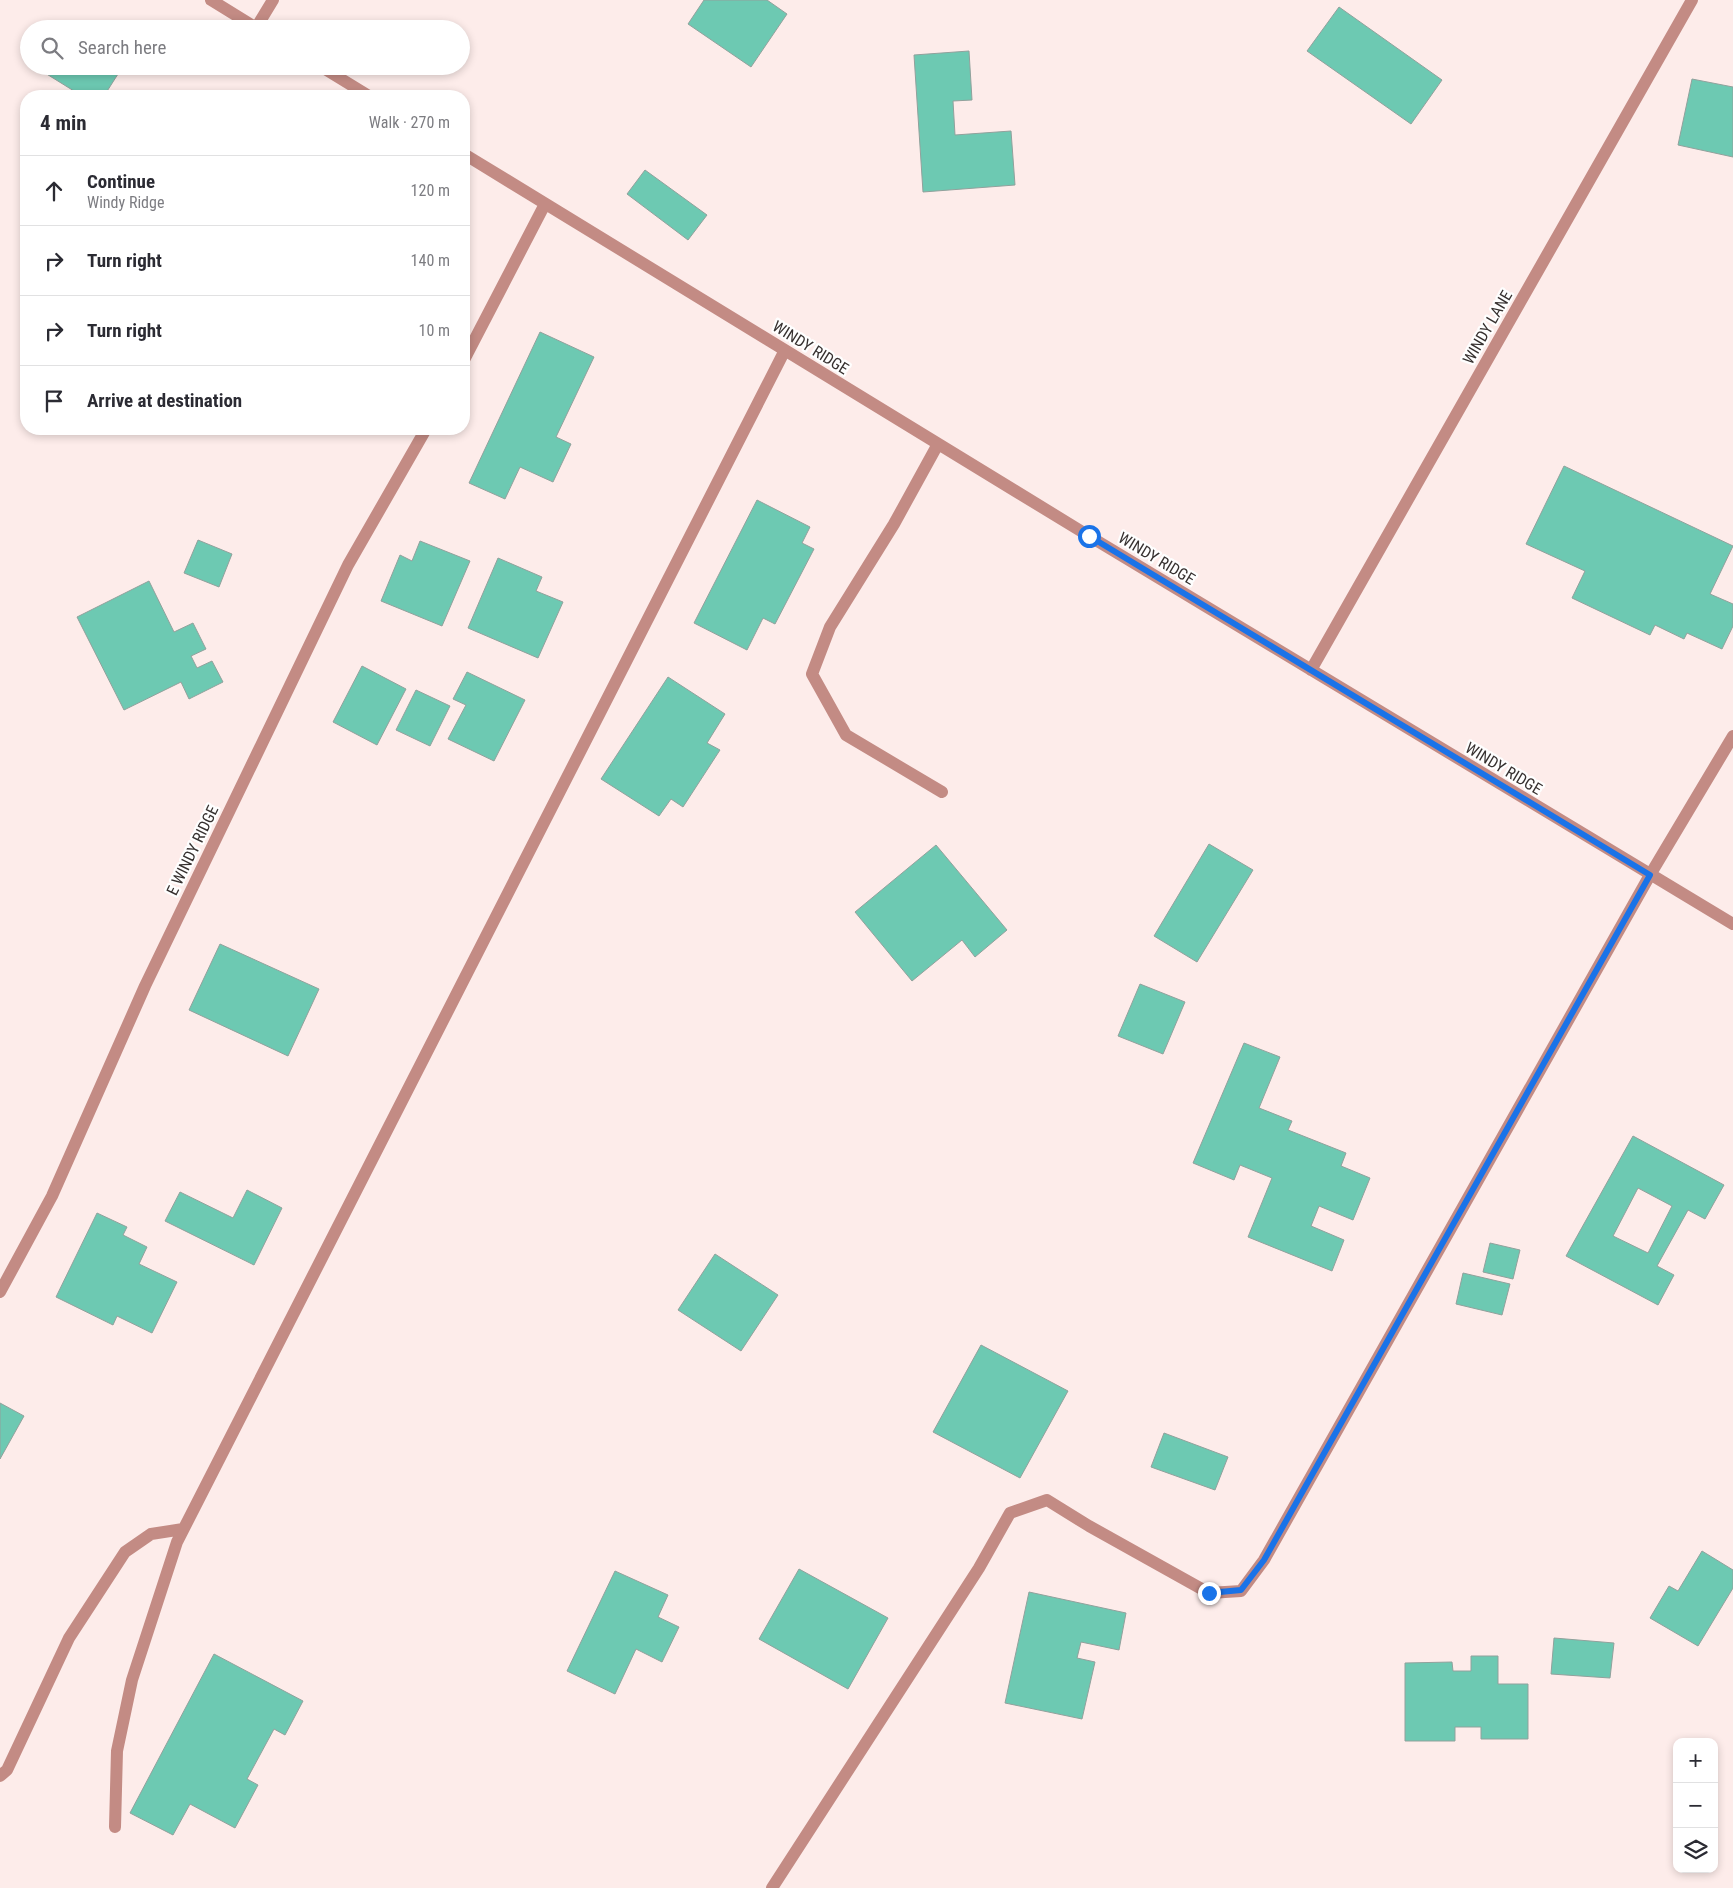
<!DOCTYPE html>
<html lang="en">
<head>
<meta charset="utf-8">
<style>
	:root { --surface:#fff; --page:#f2f2f3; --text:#2b2b33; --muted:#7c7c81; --line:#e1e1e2 }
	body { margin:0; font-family:"Roboto Condensed",sans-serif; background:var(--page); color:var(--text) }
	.controls { position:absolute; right:15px; bottom:15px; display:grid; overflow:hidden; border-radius:10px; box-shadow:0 2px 8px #0003 }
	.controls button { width:45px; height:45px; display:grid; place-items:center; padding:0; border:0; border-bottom:1px solid var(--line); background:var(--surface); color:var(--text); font:25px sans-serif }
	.stop { position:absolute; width:15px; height:15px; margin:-11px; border:4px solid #1a73e8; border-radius:50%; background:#fff }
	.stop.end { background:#1a73e8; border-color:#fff; box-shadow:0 1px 5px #0008 }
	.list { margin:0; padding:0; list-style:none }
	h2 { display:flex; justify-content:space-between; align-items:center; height:65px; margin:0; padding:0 20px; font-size:21px }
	h2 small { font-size:16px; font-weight:400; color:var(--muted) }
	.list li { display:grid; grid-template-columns:32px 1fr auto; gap:15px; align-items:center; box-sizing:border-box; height:70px; padding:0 20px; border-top:1px solid var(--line) }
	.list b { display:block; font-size:19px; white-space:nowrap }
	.list p { margin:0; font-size:16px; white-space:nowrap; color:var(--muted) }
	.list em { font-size:16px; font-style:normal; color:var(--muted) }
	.icon { flex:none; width:28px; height:28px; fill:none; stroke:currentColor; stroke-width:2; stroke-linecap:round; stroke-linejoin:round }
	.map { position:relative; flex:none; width:1733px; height:1888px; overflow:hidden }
	.search { position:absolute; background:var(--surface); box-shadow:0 2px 8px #0003; left:20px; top:20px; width:450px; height:55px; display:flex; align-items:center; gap:12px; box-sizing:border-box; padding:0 18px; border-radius:28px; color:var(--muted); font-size:19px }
	.panel { position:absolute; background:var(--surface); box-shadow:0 2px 8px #0003; left:20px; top:90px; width:450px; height:345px; border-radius:20px }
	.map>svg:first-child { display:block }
</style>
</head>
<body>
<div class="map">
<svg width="1733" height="1888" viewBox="0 0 1733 1888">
	<rect width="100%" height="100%" fill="#fdecea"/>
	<!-- building -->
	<path fill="#6dc9b2" stroke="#91a19c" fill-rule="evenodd" d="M704,0H767L787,14L751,67L688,24Z
		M1339,7L1442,80L1411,124L1307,51Z
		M969,51L972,100L953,101L955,135L1011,131L1015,185L923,192L914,55Z
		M49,66H106L118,74L104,96H82L45,73Z
		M1692,79L1733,87V157L1678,145Z
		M645,170L707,215L688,240L627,194Z
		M540,332L594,357L556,437L571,444L553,482L520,467L505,499L469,483Z
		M1564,466L1733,546L1710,594L1733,604V626L1722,649L1687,633L1684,639L1655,625L1650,635L1572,598L1585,571L1526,544Z
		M757,500L810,527L802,543L814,549L775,624L763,618L747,650L694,623Z
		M198,540L232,554L219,587L184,573Z
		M420,541L470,561L442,626L381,601L400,555L412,561Z
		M498,558L542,577L536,591L563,602L538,658L468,628Z
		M149,581L174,632L193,623L206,649L191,656L197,668L212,661L223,682L189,699L181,682L124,710L77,617Z
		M362,666L406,689L377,745L333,722Z
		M467,672L525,700L494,761L448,739L466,705L453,699Z
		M668,677L725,714L707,743L720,750L683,807L671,799L659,816L601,779Z
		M416,690L450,706L430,746L396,730Z
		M1209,844L1253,870L1197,962L1154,936Z
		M936,845L1007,930L975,957L962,940L912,981L855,912Z
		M220,944L319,989L288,1056L189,1010Z
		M1140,984L1185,1002L1163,1054L1118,1036Z
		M1244,1043L1280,1057L1259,1108L1292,1121L1288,1130L1346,1153L1341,1166L1370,1178L1353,1220L1319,1206L1311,1226L1344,1240L1332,1271L1248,1237L1272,1178L1240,1165L1234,1180L1193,1163Z
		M1633,1136L1724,1185L1705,1219L1688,1210L1657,1266L1674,1275L1658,1305L1566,1256ZM1638,1188L1672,1206L1648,1253L1613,1236Z
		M247,1190L282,1208L254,1265L165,1221L180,1192L233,1218Z
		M97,1213L127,1227L123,1235L147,1247L139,1264L177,1282L152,1333L117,1316L113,1325L56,1297Z
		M1490,1243L1520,1250L1513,1279L1483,1272Z
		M715,1254L778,1295L741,1351L678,1310Z
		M1463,1273L1510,1284L1502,1315L1456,1304Z
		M981,1345L1068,1391L1020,1478L933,1432Z
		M0,1403L24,1416L0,1459Z
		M1164,1433L1228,1457L1215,1490L1151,1467Z
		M1702,1551L1733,1570V1588L1698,1646L1650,1618L1669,1586L1678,1591Z
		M799,1569L888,1618L848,1689L759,1639Z
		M615,1571L668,1595L658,1617L679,1627L662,1662L636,1649L615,1694L567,1671Z
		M1029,1592L1126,1613L1119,1650L1081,1642L1077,1658L1095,1662L1082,1719L1005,1703Z
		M1554,1638L1614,1643L1610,1678L1551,1674Z
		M214,1654L303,1701L285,1735L274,1729L247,1779L258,1785L235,1828L190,1804L173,1835L130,1813Z
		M1471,1656H1498V1684H1528V1739H1481V1727H1455V1741H1405V1663L1452,1662L1453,1671H1471Z"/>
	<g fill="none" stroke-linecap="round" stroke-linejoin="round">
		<!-- street -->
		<path stroke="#c38b84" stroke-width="12" d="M211,0L258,29
			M256,28L273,0
			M320,66L369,96
			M464,154L1089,536L1733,924
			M464,360L545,204
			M938,444L894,524L830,627L812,674L846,735L942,792
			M1311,670L1692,0
			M0,1292L52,1196L145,986L348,565L426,429
			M0,1776L7,1770L69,1638L125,1552L151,1534L183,1529
			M115,1827L117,1751L132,1680L177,1542L785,350
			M772,1888L979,1568L1010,1513L1047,1500L1089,1526L1209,1593L1241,1591L1264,1560L1650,875L1733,736"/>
	</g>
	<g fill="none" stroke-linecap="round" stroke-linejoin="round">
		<!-- route -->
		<path stroke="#1a73e8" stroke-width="6" d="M1089,536L1650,875L1264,1560L1241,1590L1209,1593"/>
	</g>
	<g text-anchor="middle" stroke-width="4.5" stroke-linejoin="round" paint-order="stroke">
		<!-- street labels -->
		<g font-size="16" fill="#36302f" stroke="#fefefe">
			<text transform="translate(1487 327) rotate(-60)" y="6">WINDY LANE</text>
			<text transform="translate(811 347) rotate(32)" y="6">WINDY RIDGE</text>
			<text transform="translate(1157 558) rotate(31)" y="6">WINDY RIDGE</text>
			<text transform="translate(1504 768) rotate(31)" y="6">WINDY RIDGE</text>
			<text transform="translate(192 850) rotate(-64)" y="6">E WINDY RIDGE</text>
		</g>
	</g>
</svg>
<div class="controls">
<button>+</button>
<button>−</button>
<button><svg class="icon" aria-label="layers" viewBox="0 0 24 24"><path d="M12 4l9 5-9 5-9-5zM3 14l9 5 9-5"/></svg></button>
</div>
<div class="stop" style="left:1089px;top:536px"></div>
<div class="stop end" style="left:1209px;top:1593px"></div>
<div class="search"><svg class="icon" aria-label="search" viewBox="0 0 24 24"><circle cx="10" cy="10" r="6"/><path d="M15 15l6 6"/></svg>Search here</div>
<section class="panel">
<h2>4 min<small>Walk · 270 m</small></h2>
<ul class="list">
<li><svg class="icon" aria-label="ahead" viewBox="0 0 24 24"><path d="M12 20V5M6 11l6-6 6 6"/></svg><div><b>Continue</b><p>Windy Ridge</p></div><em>120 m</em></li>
<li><svg class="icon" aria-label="right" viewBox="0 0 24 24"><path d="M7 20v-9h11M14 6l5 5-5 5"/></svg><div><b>Turn right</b></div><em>140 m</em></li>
<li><svg class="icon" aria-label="right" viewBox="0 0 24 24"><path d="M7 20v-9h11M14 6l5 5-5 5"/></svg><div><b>Turn right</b></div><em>10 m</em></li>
<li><svg class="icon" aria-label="arrive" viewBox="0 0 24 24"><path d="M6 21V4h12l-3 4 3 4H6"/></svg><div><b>Arrive at destination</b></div></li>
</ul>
</section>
</div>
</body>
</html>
